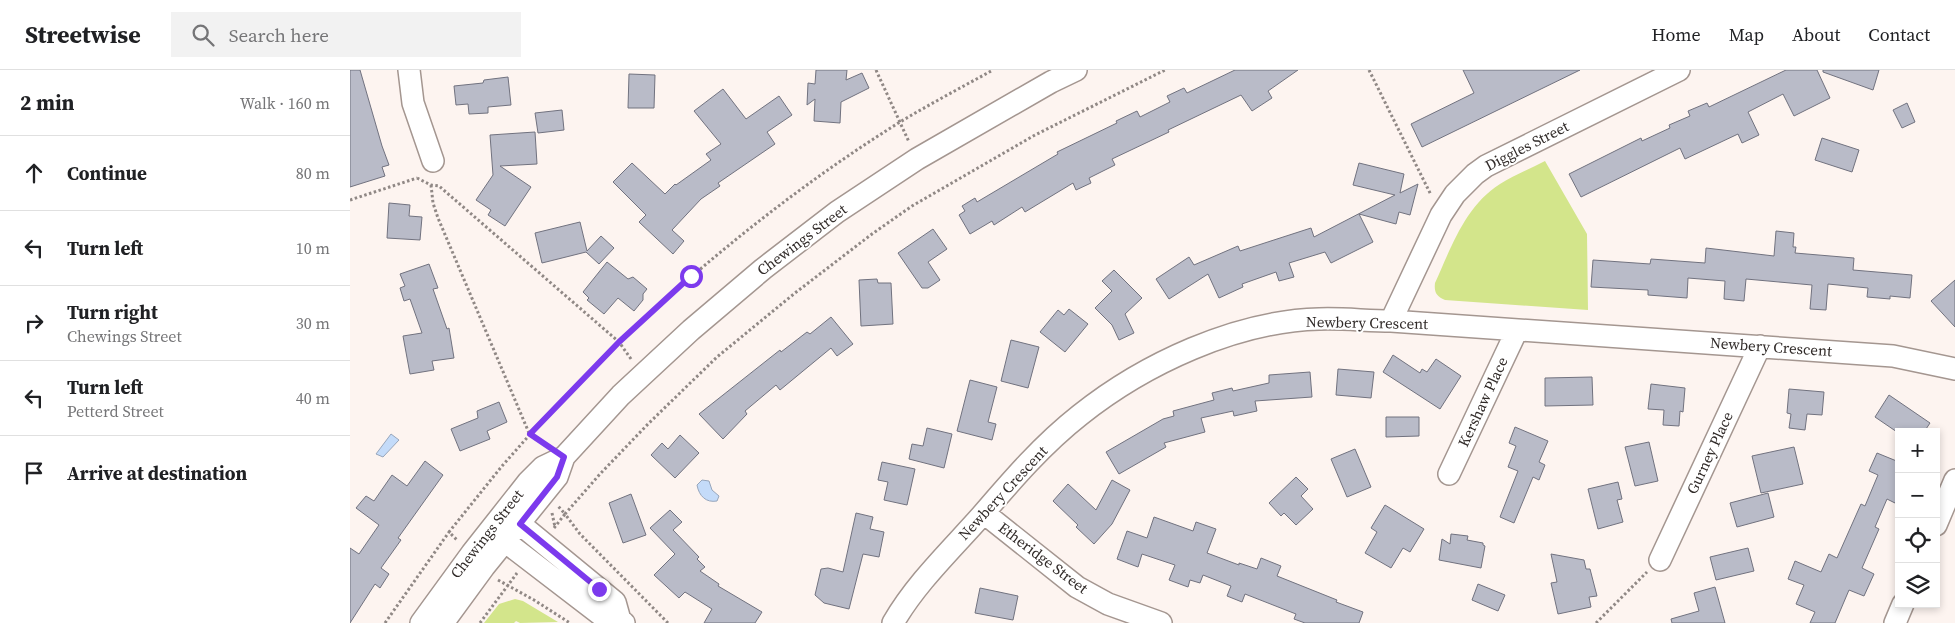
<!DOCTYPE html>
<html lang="en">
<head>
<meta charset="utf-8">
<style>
	:root { --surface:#fff; --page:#f2f2f2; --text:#202124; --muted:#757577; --line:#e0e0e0 }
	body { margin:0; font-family:"Source Serif 4",serif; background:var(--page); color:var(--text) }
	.controls { position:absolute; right:15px; bottom:15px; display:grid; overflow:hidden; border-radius:0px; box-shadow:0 2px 8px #0003 }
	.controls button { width:45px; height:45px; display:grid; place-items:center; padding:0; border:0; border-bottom:1px solid var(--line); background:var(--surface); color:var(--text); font:25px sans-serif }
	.stop { position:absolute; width:15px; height:15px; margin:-11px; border:4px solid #7c3aed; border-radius:50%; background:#fff }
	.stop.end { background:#7c3aed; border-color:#fff; box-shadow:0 1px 5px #0008 }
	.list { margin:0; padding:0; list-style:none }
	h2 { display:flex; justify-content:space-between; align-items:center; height:65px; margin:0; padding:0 20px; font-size:21px }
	h2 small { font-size:16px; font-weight:400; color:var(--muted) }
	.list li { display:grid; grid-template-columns:32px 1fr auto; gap:15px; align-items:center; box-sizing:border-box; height:75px; padding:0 20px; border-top:1px solid var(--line) }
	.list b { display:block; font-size:19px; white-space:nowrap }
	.list p { margin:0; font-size:16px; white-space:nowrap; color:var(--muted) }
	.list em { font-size:16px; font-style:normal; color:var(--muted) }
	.icon { flex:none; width:28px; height:28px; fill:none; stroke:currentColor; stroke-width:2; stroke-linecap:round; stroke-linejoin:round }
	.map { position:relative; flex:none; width:1605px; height:553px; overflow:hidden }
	header { display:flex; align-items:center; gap:30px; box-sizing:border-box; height:70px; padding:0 25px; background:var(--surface); border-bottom:1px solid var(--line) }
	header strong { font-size:24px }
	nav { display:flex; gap:28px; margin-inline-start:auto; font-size:18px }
	.search { width:350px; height:45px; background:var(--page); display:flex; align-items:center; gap:12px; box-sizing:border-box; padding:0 18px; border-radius:0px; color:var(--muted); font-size:19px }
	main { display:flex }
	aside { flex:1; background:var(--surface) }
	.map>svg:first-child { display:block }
</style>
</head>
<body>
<header>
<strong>Streetwise</strong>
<div class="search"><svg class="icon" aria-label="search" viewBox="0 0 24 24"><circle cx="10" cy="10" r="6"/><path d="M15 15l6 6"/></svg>Search here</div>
<nav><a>Home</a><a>Map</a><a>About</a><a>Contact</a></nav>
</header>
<main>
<aside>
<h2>2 min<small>Walk · 160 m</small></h2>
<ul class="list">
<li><svg class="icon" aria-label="ahead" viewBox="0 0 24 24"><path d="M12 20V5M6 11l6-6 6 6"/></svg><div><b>Continue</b></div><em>80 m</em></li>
<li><svg class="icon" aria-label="left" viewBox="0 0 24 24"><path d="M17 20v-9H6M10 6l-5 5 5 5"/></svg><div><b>Turn left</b></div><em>10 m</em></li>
<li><svg class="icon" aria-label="right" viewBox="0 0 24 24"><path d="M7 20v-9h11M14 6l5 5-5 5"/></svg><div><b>Turn right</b><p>Chewings Street</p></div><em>30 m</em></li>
<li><svg class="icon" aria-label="left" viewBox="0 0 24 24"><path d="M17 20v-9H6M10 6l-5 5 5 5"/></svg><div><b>Turn left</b><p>Petterd Street</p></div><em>40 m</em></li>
<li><svg class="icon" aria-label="arrive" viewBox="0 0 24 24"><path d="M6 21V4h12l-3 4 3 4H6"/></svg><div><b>Arrive at destination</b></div></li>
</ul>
</aside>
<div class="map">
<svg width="1605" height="553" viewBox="0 0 1605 553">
	<rect width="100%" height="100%" fill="#fdf4f0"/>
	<!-- green -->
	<path fill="#d3e58b" d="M1195,91L1237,164L1238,240L1095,230C1086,226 1084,222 1085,213C1101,178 1115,136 1150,114C1164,105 1180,99 1195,91Z
		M165,529L173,531L208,552L170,553L166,551L164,553H134L149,534Z"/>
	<!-- water -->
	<path fill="#c4dbf9" stroke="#98a6bb" d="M41,364L49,370L33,387L26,384Z
		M352,410L359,411L362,420L369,426L367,431C356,433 349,426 347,415Z"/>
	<!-- building -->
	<path fill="#b9bbc8" stroke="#71727f" d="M0,0H10L32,76L39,95L32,97L35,106L0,117Z
		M466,0H497L496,10L512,3L519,18L491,32L490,53L464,51L465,29L457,35L458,13L465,14Z
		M885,0H948L918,21L922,28L902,41L891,25L818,60L819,62L762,89L765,95L739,108L741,113L726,120L723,113L675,142L672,137L644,155L642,151L620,164L609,145L615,141L612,136L625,128L627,132L708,84L707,82L767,53L766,51L787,41L790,47L820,32L817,26L834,18L837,23Z
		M1113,0H1230L1072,77L1061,54L1124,23Z
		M1436,0H1467L1480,28L1444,46L1433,24L1398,42L1409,65L1392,73L1388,64L1335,89L1330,78L1231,127L1219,104L1291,68L1292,71L1320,58L1319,55L1340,46L1338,41L1357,33L1359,37Z
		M1473,0H1529L1523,20L1473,2Z
		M279,4L305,5L304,38H278Z
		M158,7L161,35L138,37V43L119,44L118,34L106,35L104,16L133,13L134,10Z
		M373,19L396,49L429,26L442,45L417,62L425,74L368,113L370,116L351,129L322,160L334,171L323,184L289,152L296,145L263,112L282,93L315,124L325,114L326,115L361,90L356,84L371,74L344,41Z
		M1557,33L1565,52L1552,58L1543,40Z
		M212,40L214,60L188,63L185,43Z
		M185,62L187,94L150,96L181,117L155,156L138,145L141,140L126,130L143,105L140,65Z
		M1472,68L1509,80L1502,102L1465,90Z
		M1009,93L1054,104L1050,123L1068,114L1060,145L1049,142L1046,154L1009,144L1023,172L981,193L975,182L939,193L944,207L929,211L926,202L892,214L893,217L869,228L858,204L819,229L806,209L839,187L844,195L888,176L890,181L961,158L964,167L1045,125L1003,115Z
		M39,133L60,135L59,146L72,147L70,170L37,168Z
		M230,152L237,181L251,166L264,178L249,194L236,182L192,193L185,163Z
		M583,159L597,179L578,192L590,210L578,218H572L548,183Z
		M1426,161L1444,163L1443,177H1446L1445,183L1504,188L1503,200L1562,205L1560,228L1540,226V229L1517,227L1518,218L1478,214L1476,240L1460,239L1462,215L1396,209L1394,231L1374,229L1375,211L1338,208L1337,228L1298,225V220L1241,217L1243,190L1300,194L1301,189L1355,193L1356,178L1424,186Z
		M257,192L278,209L283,207L297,219L293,224V230L284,241L268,228L254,244L237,230L239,228L233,222Z
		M79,194L88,218L83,219L97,259L99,258L104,288L82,291L84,300L60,304L53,266L72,263L60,229L54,231L50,218L55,216L50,204Z
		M764,200L792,228L775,244L784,263L769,270L762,255L745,238L762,221L752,211Z
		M527,209L528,213H541L543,254L511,256L509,210Z
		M1605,210V257L1581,231Z
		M719,239L738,254L715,282L690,262L708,240L714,245Z
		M481,247L503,274L487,286L481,278L430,320L426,315L395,341L397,344L373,369L349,344L430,280L431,282L457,262L460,264Z
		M661,270L689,277L678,318L651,311Z
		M1043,285L1070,303L1072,299L1077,302L1086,289L1111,306L1090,339L1033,302Z
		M988,299L1024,302L1021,328L986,325Z
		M960,302L962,327L905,331L907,341L884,346L883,341L851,348L855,362L814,373L816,377L769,404L756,382L813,349L824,346L823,341L864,330L862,323L882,318L883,321L919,313V305Z
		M1242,307L1243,335L1195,336V308Z
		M620,310L647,317L638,352L646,354L642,370L607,361Z
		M1301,314L1335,318L1333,342L1330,341L1329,356L1313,355L1314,340L1298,339Z
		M1439,319L1474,322L1472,345L1457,344L1455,360L1439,358L1441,344L1437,343Z
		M1539,325L1580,353L1574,362H1547L1525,347Z
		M149,332L157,352L137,361L140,369L110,381L101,359L128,348L127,341Z
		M1036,347H1069V366L1036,367Z
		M1165,357L1198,371L1189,392L1195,395L1189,410L1183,407L1164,453L1150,447L1168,401L1158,397L1166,376L1159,373Z
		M577,358L602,364L594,398L559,389L562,374L573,376Z
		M330,365L349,383L325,408L301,385L312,373L318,379Z
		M1299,372L1308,411L1285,416L1275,377Z
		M1444,377L1453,414L1411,423L1402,386Z
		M1005,379L1021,417L997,427L981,389Z
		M1527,383L1549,392V425L1545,433L1537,429L1525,457L1529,459L1512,498L1524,504L1514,526L1499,520L1485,553H1460L1465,542L1446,534L1454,515L1438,509L1445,491L1471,502L1479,484L1487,488L1511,434L1515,436L1528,405L1519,401Z
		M75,391L93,405L48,468L51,470L31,498L39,504L30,518L25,514L0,553V478L9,484L29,455L6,438L16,426L24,431L42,405L57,416Z
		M532,392L565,399L557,435L534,430L538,412L528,410Z
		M946,407L958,419L951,426L963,439L946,455L934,443L931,446L919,433Z
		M762,410L780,420L762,454L744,474L726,457L728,455L703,431L718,414L746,440Z
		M1268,412L1272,429L1267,430L1273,452L1248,459L1238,419Z
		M1418,423L1424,447L1387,457L1380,433Z
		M281,424L296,465L273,473L259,433Z
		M1035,435L1074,459L1060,482L1053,478L1041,498L1015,483L1027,462L1021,458Z
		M320,440L332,452L323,460L349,487L347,489L355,497L350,501L369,514L368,516L412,542L405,553H354L362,539L335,522L329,528L304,505L325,484L300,458Z
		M506,443L523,447L520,459L534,462L529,487L513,484L499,539L474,533L465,525L471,499L478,498L493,502Z
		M804,447L843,461L846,452L866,459L857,483L889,495V493L907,499L911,488L931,496L927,506L987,530L986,532L1013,542L1009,553H955L944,549L946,544L895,524L892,532L877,526L881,516L853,505L850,513L840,510L838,517L819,510L825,495L792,484L788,497L767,489L777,461L797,468Z
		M1101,464L1118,466L1117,470L1133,473V475L1135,476L1131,498L1089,490L1092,469L1100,474Z
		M1398,478L1404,501L1366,510L1360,487Z
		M1201,484L1234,490L1236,499H1240L1247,526L1239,527L1241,537L1208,544L1201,513L1207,512Z
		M1128,514L1155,525L1148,541L1122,530Z
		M1365,517L1375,553H1322L1321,549L1349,541L1344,523Z
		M630,518L668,526L663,550L625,543Z"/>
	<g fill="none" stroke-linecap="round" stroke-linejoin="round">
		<defs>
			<path id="minor" d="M59,0L63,33L83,91
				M1041,251L1091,145L1105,124L1125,104L1136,96L1329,0
				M1099,404L1167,260
				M634,443L727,517L758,534L811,553
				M159,445L265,532L270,550
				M1586,455L1605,410
				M144,463L251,545L270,550L274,553
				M1310,490L1410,276
				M71,553L122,483L178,412L193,397L214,387L271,325L341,260L413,199L487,142L567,89L701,12L726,0
				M93,553L134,497L207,407L214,387
				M543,553C566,513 601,480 632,445C662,410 693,374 730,345C794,294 886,251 969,249C993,248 1017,251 1041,251L1543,286L1605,299
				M1545,553L1553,534"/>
		</defs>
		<!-- minor casing -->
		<use href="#minor" stroke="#a49690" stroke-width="24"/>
		<!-- path -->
		<path stroke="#908885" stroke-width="3" stroke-dasharray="2.5 2.5" stroke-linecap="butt" d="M526,0L559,72
			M1019,0L1081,125
			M67,108L81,115L89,116L269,272L199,343L152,396L99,462L108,471
			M81,115L83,133L88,148L179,363L195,374
			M0,130L67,108
			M281,289L269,272C356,190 449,115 550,52C580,34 612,17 643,0
			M202,443L205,457
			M204,458L215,444L208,436
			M148,510L184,530L220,553
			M35,553L99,462
			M130,553L167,503
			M318,553L230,464L215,444L250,404L298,354L367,287L445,223L522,164L562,136L685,65L815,0
			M1246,553L1297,502"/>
		<!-- minor -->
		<use href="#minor" stroke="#fff" stroke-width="21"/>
	</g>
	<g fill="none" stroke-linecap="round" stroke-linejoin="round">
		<!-- route -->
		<path stroke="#7c3aed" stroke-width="6" d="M249,519L170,454L207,407L214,387L180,364L269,272L341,206"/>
	</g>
	<g text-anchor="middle" stroke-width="4" stroke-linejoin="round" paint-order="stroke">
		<!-- street labels -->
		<g font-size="15" fill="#312b29" stroke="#fff">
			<text transform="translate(1177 76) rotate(-27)" y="5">Diggles Street</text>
			<text transform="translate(452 170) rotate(-37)" y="5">Chewings Street</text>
			<text transform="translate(1017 253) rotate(1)" y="5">Newbery Crescent</text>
			<text transform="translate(1421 277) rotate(4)" y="5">Newbery Crescent</text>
			<text transform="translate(1133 332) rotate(-65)" y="5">Kershaw Place</text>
			<text transform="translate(1360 383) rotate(-65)" y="5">Gurney Place</text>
			<text transform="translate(653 423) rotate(-47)" y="5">Newbery Crescent</text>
			<text transform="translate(137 464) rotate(-52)" y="5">Chewings Street</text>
			<text transform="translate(693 488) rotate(37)" y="5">Etheridge Street</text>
		</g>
	</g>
</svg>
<div class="controls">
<button>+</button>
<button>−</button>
<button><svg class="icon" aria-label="locate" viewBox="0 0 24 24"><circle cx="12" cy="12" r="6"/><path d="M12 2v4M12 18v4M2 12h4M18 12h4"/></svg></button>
<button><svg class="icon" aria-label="layers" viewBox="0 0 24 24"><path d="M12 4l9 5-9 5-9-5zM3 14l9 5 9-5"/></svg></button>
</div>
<div class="stop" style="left:341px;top:206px"></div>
<div class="stop end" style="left:249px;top:519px"></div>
</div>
</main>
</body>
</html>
